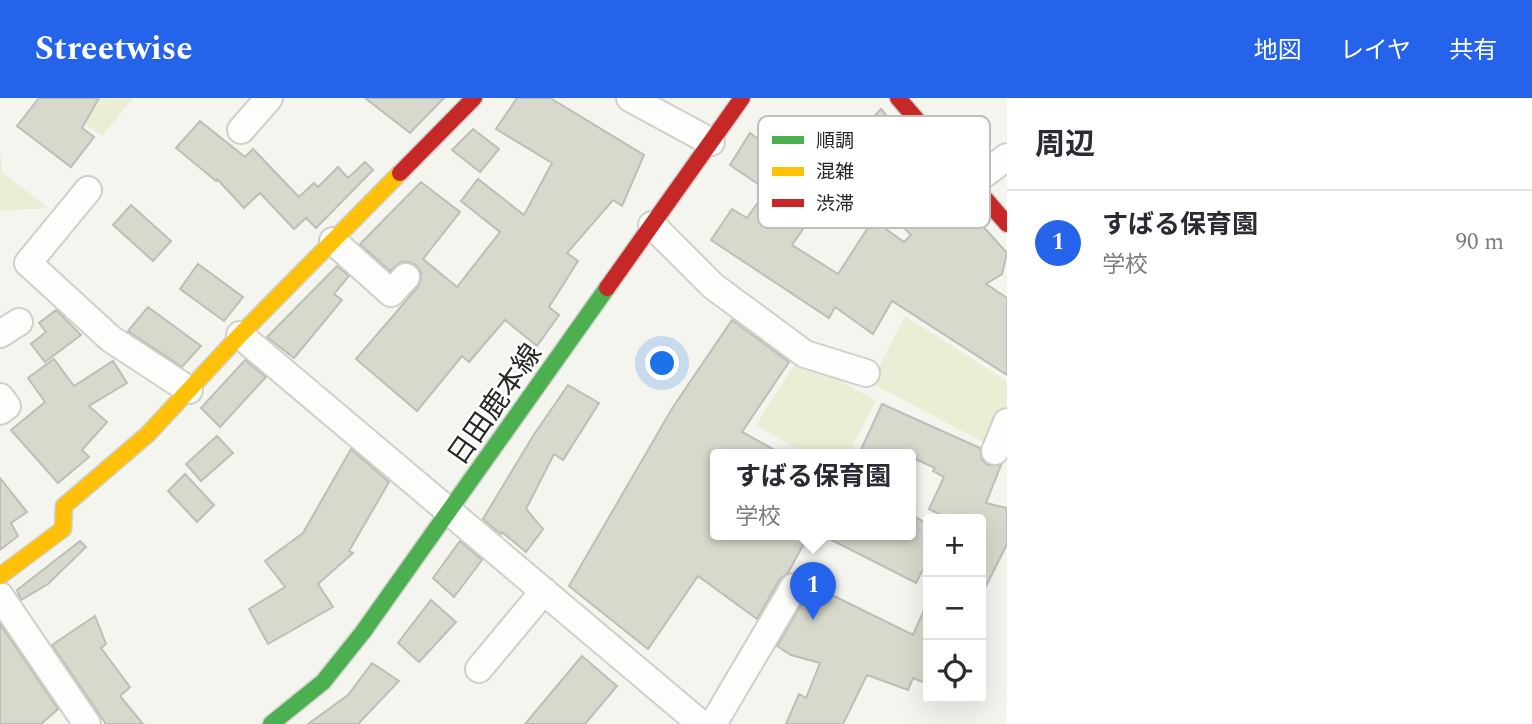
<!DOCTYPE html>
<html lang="ja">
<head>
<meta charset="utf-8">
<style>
	:root { --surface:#fff; --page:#f2f2f3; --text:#2b2b33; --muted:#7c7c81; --line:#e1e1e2; --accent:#2563eb }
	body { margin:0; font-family:Spectral,"Noto Sans JP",serif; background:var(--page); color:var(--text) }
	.controls { position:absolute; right:21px; bottom:21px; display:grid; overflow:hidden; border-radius:7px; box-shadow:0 7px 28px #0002 }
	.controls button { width:63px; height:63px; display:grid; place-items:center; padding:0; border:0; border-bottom:2px solid var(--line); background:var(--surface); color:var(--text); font:35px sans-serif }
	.you { position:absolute; left:663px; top:266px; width:24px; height:24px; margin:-18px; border:5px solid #fff; border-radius:50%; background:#1a73e8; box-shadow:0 0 0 10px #1a73e833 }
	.badge { display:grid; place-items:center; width:46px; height:46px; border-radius:50%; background:var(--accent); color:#fff; font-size:23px; font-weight:700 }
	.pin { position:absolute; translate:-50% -58px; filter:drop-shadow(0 2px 4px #0008) }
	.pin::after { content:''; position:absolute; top:37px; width:24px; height:21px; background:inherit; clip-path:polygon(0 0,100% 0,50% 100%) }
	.popup { position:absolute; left:710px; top:351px; width:206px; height:91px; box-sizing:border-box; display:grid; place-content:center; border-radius:7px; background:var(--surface); filter:drop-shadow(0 2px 5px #0005); font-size:23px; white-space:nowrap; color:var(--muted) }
	.popup b { font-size:26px; color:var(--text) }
	.popup::after { content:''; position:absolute; left:50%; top:100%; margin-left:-14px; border:14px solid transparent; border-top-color:var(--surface) }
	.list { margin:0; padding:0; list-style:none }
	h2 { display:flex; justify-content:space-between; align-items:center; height:91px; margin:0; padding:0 28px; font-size:30px }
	h2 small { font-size:23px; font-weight:400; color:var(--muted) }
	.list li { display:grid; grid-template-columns:46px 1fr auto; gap:21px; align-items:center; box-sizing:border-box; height:105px; padding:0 28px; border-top:2px solid var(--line) }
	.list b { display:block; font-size:26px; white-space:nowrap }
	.list p { margin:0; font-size:23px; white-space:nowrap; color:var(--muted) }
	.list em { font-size:23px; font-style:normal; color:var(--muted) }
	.icon { flex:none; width:38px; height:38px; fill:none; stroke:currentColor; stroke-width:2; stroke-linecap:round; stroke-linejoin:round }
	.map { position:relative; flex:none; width:1007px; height:626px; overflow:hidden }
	header { display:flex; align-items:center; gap:42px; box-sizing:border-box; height:98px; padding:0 35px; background:var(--accent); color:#fff }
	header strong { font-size:33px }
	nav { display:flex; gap:38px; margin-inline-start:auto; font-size:24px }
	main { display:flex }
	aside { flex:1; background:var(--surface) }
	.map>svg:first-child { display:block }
</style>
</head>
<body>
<header>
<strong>Streetwise</strong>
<nav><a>地図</a><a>レイヤ</a><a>共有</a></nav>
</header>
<main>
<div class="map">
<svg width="1007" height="626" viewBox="0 0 1007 626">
	<rect width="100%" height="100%" fill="#f4f5ee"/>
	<!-- green -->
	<path fill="#eaeed5" d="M46,0H133L102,38Z
		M0,50L2,74L48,110L0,113Z
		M905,218L1007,283V309L989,347L871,285Z
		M799,259L876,303L848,356H805L756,327Z"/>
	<!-- building -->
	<path fill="#d7d9cc" stroke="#bdbeb9" stroke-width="2" d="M39,0H99L82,30L94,39L71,69L17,28Z
		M365,0H444L410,35Z
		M517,0H550L644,57L622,108L613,102L567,155L578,163L549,209L559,217L537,248L505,222L469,264L462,258L417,313L356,261L417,190L421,182V174L416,167L409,164H401L390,173L360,146L421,84L460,114L423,161L457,189L500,134L461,103L478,81L524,117L552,65L496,31Z
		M881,11L904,39L863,86L836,57Z
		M200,23L245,59L253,51L299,99L314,85L318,89L338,69L348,80L365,64L373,72L316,130L306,120L294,131L260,95L244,110L217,81L216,83L176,50Z
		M473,31L499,51L480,74L452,52Z
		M750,35L830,92L792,147L838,176L873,122L904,144L911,137L901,127L945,86L1007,155L1002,176L986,186L1007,200V277L892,203L873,236L835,209L829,220L711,142L732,111L747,120L767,92L730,67Z
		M131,107L171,143L153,163L113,127Z
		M198,166L243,199L224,223L180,191Z
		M337,168L349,178L334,196L342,202L294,260L267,239Z
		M148,209L201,248L182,269L128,233Z
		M56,212L81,237L45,264L31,246L46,234L39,225Z
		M732,222L789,264L742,334L782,356H715V436H809L788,475L780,481L757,521L698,478L648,551L569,488L673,309Z
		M54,261L74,288L113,263L127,285L89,308L107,324L82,352L89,359L58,385L11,332L45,304L28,280Z
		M245,262L266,279L220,329L201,310Z
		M568,287L599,305L563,362L554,356L526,411L543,431L526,454L502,434L501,436L483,421L533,338Z
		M882,306L980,350L982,362L988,367H1001L986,405L1007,410V446L981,498V421H950L929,411L944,379L933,373L935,370L911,359V356H859Z
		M217,338L233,355L201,383L186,366Z
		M351,351L389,384L349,453L353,455L318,486L333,509L268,546L249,511L285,489L265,463L303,435Z
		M185,376L214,407L197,424L168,393Z
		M0,380L27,414L11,425L18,438L0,452Z
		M911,417L928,426V462L916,485L820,436H911Z
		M80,443L86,449L48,486L21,502L17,492Z
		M460,443L482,462L454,499L433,480Z
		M809,493L825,500L830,496L913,537L928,503V586L913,580L908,592L867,577L843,626H786L799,596L806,600L820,565L791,557L777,548Z
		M431,502L456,524L419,564L398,545Z
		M95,518L106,546L101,550L130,589L120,598L143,626H106L52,547Z
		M0,526L58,611L41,626H0Z
		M582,558L617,588L585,626H525Z
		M372,565L399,583L358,626H308L348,597Z"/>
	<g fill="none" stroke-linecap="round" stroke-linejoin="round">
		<defs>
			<path id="street" d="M630,0L711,44
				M241,32L269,0
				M972,85L1007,59
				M88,92L28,165L111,241L189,292
				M652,127L713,188L805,256L866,275
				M333,143L391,195L406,179
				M0,236L19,224
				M240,237L701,626
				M0,299L7,308L0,313
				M995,353L1007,324
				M0,498L87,626
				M479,571L544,493
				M713,626L794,489"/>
			<path id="fast" d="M271,626L323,584L363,534L607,190"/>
			<path id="slow" d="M0,478L63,431L64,408L148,336L240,237L400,75"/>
			<path id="jam" d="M898,0L1007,126
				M400,75L474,0
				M607,190L742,0"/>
		</defs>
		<!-- street casing -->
		<use href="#street" stroke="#cfd0ca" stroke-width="30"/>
		<!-- fast casing -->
		<use href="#fast" stroke="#cfd0ca" stroke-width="19"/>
		<!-- slow casing -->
		<use href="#slow" stroke="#cfd0ca" stroke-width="19"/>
		<!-- jam casing -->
		<use href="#jam" stroke="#cfd0ca" stroke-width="19"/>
		<!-- street -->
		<use href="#street" stroke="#fdfefc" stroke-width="26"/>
		<!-- fast -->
		<use href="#fast" stroke="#4caf50" stroke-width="16"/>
		<!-- slow -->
		<use href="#slow" stroke="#ffc107" stroke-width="16"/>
		<!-- jam -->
		<use href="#jam" stroke="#c62828" stroke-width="16"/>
	</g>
	<g text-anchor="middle" stroke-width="5" stroke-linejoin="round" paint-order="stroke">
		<!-- street labels -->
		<g font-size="28" fill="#262722" stroke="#fff">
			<text transform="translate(494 306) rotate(-55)" y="10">日田鹿本線</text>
		</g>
	</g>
	<!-- legend -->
	<rect x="758" y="18" width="232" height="112" rx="10" fill="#fff" stroke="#bebebd" stroke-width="2"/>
	<rect x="772" y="38" width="32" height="8" fill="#4caf50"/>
	<rect x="772" y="69" width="32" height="9" fill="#ffc107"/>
	<rect x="772" y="101" width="32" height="8" fill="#c62828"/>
	<g font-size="19" fill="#262722">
		<text x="816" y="49">順調</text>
		<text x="816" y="80">混雑</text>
		<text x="816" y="112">渋滞</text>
	</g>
</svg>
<div class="controls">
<button>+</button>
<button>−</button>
<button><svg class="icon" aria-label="locate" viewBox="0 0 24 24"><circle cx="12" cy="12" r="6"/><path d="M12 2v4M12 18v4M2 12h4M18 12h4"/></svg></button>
</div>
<div class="you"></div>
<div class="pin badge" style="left:813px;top:522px">1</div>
<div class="popup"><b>すばる保育園</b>学校</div>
</div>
<aside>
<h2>周辺<small></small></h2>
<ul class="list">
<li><span class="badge">1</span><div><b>すばる保育園</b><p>学校</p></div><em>90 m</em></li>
</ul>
</aside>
</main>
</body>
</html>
